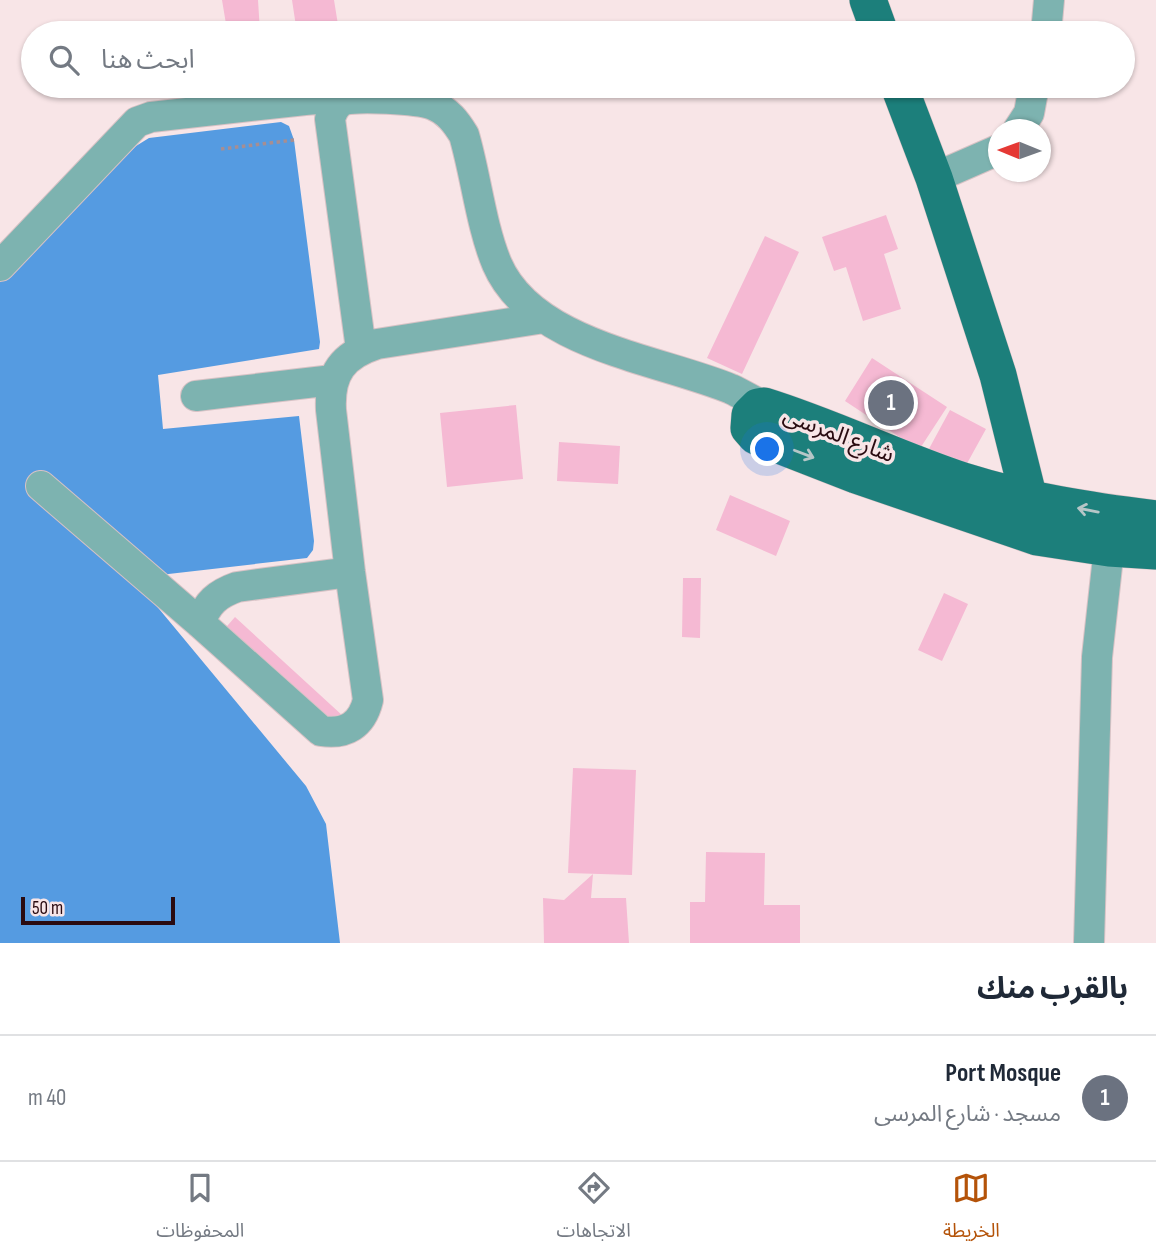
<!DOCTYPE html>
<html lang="ar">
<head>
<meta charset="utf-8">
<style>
	:root { --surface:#fff; --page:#f6f6f7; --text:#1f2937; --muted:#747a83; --line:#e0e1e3; --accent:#b45309 }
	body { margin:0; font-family:"Sofia Sans Condensed","Noto Sans Arabic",sans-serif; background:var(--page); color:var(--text); direction:rtl }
	.compass { position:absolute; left:988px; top:119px; width:63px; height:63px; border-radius:50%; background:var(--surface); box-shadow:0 2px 5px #0004; rotate:271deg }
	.scale { position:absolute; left:21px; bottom:18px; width:154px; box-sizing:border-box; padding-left:7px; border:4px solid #2a0b11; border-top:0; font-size:19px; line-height:24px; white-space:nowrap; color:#2a0b11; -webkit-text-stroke:5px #f8e5e7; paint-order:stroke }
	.you { position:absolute; left:768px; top:450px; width:24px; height:24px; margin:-18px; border:5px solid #fff; border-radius:50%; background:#1a73e8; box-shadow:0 0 0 10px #1a73e833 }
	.badge { display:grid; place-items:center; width:46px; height:46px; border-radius:50%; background:var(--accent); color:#fff; font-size:23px; font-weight:700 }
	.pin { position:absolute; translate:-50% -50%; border:4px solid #fff; box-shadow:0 2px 7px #0006 }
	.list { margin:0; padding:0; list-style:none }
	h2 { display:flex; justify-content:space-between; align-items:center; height:91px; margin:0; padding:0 28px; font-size:30px }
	h2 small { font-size:23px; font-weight:400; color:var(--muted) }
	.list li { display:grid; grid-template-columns:46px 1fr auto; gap:21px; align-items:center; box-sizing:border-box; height:126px; padding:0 28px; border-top:2px solid var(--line) }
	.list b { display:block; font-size:26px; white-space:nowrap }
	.list p { margin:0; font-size:23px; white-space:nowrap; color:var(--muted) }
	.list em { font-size:23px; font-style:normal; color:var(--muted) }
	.icon { flex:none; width:38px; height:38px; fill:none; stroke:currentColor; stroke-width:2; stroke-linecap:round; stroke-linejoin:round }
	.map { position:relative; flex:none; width:1156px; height:943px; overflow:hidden; direction:ltr }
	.search { position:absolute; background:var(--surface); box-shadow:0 2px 5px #0004; left:21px; right:21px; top:21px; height:77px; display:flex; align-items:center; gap:18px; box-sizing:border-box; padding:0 24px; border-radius:38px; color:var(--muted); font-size:26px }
	.sheet { height:217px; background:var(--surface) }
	nav { display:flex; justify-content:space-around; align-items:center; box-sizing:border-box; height:98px; border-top:2px solid var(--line); background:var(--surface); font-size:19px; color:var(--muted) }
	nav a { display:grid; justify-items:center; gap:4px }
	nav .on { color:var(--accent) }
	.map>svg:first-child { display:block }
</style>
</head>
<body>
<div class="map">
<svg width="1156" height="943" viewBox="0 0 1156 943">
	<rect width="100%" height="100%" fill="#f8e5e7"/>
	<!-- water -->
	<path fill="#559be1" d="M281,122L289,126L294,140L320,342L319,349L158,375L163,429L299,416L314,541L313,550L307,558L151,576L39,470L32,488L150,598L306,786L326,824L340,943H0V281L136,146L149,138Z"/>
	<!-- building -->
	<path fill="#f5b9d3" d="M222,0H258L260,32L240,33L237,21L226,24Z
		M292,0H334L339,31L297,33Z
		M886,215L898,249L884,254L901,309L863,321L846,267L834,271L822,237Z
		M765,236L799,252L742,374L707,358Z
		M872,358L947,407L919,450L845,401Z
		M516,405L523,479L447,487L440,413Z
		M950,410L986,429L959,478L924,458Z
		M559,442L620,446L618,484L557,481Z
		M730,495L790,521L776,556L716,530Z
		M683,578H701L700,638L682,637Z
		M944,593L968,604L942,661L918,650Z
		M235,617L343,716L328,732L221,633Z
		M573,768L636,770L632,875L568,873Z
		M706,852L765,853L764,905H800V943H690V902H705Z
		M593,874L591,898H626L629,943H544L543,898L564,900Z"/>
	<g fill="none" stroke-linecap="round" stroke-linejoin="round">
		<defs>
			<path id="minor" d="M1046,33L1049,0
				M1018,130L1029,113L1034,86
				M934,178L998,150
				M0,266L137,122L151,117L305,100L317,99L337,105
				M361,349L330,119C332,112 335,105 342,101C353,95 421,100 433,105C448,111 456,122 464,135C476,176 481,226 497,264C532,345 658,359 731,389C742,394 753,401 764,406
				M196,396L333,380
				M41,486L200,623L321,731C346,735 362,725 368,700L350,572L331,410C329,373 343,355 377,344L544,318
				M200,623C207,603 217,594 237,587L350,572
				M1089,943L1097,657L1109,548"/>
			<path id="major" d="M868,0L880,33
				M899,86L934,178L998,375L1034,519
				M1156,519C1091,511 1026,501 963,481C896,459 832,427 764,406L758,407L750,415L749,428L756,436L856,475L1037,537L1109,548L1156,551"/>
		</defs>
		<!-- minor casing -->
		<use href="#minor" stroke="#d7c2c5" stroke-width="32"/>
		<!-- major casing -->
		<use href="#major" stroke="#d7c2c5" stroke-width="38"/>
		<!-- path -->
		<path stroke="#a68e92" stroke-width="3.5" stroke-dasharray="3.5 3.5" stroke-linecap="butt" d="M221,149L294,140"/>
		<!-- minor -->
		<use href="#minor" stroke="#7db3b0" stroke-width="30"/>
		<!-- major -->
		<use href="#major" stroke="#1c7f7b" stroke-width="37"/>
	</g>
	<!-- one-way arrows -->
	<defs><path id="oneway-shaft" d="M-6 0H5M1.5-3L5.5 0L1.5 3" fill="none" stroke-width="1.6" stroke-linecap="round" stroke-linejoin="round" transform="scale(1.75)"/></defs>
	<g stroke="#b6c6c7">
		<use href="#oneway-shaft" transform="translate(804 454) rotate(21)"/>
		<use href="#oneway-shaft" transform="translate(1088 510) rotate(-169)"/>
	</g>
	<g text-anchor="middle" stroke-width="7" stroke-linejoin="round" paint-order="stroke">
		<!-- street labels -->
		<g font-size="23" fill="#2a0b11" stroke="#f8e5e7">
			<text transform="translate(839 434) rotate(21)" y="8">شارع المرسى</text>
		</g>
	</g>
</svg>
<svg class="compass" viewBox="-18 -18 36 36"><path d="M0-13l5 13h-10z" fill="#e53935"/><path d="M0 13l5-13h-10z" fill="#747a83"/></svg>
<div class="scale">50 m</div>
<div class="you"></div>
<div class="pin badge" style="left:891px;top:403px;background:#6b7280">1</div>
<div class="search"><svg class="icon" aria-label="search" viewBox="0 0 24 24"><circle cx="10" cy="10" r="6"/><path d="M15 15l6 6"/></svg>ابحث هنا</div>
</div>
<section class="sheet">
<h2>بالقرب منك<small></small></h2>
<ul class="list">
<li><span class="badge" style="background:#6b7280">1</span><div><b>Port Mosque</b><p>مسجد · شارع المرسى</p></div><em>40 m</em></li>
</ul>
</section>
<nav>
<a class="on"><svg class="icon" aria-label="map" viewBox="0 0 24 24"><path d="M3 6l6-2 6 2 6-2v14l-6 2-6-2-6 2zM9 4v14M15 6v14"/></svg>الخريطة</a>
<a><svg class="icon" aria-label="directions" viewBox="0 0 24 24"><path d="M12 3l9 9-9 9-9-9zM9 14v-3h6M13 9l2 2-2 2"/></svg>الاتجاهات</a>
<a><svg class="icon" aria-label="saved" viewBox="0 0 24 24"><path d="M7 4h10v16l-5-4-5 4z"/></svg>المحفوظات</a>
</nav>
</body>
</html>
